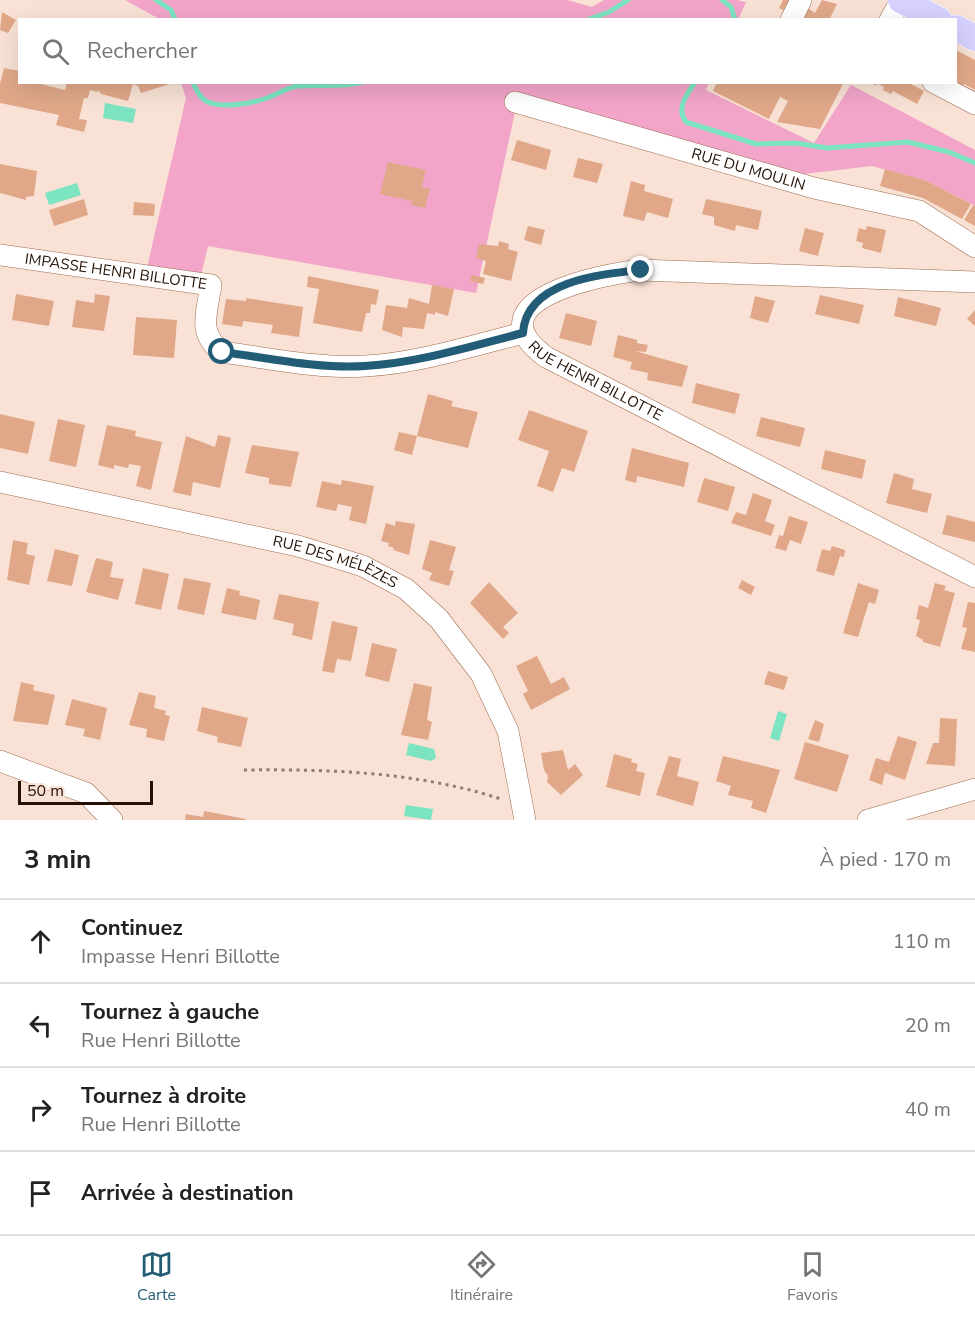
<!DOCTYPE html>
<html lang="fr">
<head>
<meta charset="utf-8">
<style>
	:root { --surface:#fff; --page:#f6f6f6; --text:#222; --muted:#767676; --line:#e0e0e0; --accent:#225c76 }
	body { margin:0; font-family:"Nunito Sans",sans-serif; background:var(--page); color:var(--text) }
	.scale { position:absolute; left:18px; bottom:15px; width:135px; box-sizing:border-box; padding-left:6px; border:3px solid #241105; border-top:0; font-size:16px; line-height:21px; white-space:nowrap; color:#241105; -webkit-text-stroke:4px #f9e2d5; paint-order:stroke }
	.stop { position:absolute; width:18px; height:18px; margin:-14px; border:4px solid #225c76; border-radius:50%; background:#fff }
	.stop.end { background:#225c76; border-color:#fff; box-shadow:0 2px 6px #0008 }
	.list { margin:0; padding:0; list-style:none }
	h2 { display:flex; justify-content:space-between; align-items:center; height:78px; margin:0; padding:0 24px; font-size:26px }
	h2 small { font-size:20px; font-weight:400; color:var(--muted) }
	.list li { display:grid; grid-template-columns:39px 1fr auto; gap:18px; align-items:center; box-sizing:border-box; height:84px; padding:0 24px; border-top:2px solid var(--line) }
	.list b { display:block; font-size:22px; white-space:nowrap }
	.list p { margin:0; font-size:20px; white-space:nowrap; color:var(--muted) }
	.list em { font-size:20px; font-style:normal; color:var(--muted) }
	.icon { flex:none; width:33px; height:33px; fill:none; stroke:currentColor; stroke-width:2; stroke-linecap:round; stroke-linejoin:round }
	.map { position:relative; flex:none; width:975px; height:820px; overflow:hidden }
	.search { position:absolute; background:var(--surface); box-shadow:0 6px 24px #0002; left:18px; right:18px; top:18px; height:66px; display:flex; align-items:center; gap:15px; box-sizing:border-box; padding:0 21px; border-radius:0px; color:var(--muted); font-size:22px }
	.sheet { height:414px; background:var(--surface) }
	nav { display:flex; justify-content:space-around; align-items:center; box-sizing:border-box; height:84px; border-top:2px solid var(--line); background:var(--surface); font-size:16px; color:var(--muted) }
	nav a { display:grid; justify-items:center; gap:3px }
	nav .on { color:var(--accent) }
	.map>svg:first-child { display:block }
</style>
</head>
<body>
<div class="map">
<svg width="975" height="820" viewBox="0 0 975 820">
	<rect width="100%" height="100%" fill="#f9e2d5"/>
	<!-- green -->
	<path fill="#f2a5c9" d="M125,0H568L592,7L604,0H737L746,2L738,20H161Z
		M181,83H709L706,90L814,143L851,85L975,150V206L927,181L872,166L753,180L515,112L476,293L208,246L199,284L145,276L186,98Z"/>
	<!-- water -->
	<path fill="#7ce4c1" d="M105,103L136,109L133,123L103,118Z
		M77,183L81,195L49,205L45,193Z
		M778,711L787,714L779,741L770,738Z
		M409,743L434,749L436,758L431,761L406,755Z
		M406,805L433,809L431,820L404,816Z"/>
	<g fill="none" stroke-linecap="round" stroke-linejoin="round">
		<!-- stream -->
		<path stroke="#7ce4c1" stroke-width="5" d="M156,0L171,10L175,20
			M722,0L731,7L735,20
			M587,20L609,12L628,0
			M193,82C196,90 202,101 211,103C226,108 253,103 267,98C278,94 286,88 297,86C320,84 340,88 363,82
			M695,82C686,96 676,108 686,122L756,144L796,143L827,148L908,142L949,152L975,163"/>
	</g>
	<!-- building -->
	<path fill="#e0a889" d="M783,0H793L787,12L779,8Z
		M822,0L837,4L829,20H794L802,4L815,13Z
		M2,12L16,20L8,33L0,30Z
		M956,50L975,60V90L964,84L962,88L956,80Z
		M4,68L20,71V82H33L65,90L67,82L173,83L141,93L138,86L133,84L128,101L101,94L98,90L97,92L90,90L88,98H84L79,119L87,120L84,132L56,125L59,115L0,103V84Z
		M717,82H844L820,129L777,122L788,101L780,97L769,119L713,91Z
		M870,82H907L924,91L917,104L893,91L891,94L883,90L884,87L877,83L876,86Z
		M517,140L551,150L546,170L511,160Z
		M578,158L603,164L597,183L573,177Z
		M388,162L426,170L422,187L430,189L425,208L411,205L412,201L380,194Z
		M0,164L37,171L34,196L26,197V200L0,193Z
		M885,169L927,181L971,204L962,219L923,198L880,186Z
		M631,181L645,185L644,191L673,199L668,218L647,212L644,221L623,216Z
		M84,199L88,215L54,226L49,210Z
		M706,199L762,211L758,230L736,225L735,231L714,225V217L702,214Z
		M134,202L155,204L154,216L133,215Z
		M973,205L975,206V226L964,220Z
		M528,226L545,230L541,245L524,240Z
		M867,226L886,230L881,253L862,248L863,243L856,241L859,228L866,230Z
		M805,228L824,233L818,256L799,251Z
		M499,241L509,244L508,249L518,252L511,281L483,274L486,261L476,258L479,244L498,246Z
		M472,275L485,278L483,284L470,281Z
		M308,276L379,290L376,305L371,304L370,313H366L362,332L313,323L319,289L307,287Z
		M432,285L454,289L448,316L435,312V315L427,313L424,329L403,327L402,337L382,330L386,305L407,308L409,298L429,304Z
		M16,294L54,301L49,326L12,320Z
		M95,294L110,296L104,331L72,327L76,300L94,303Z
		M820,295L864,305L859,324L815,314Z
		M755,296L775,301L768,323L750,318Z
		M898,297L941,308L936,326L894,316Z
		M246,298L303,307L299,337L271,333L273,325L243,321L242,327L222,324L226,299L246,301Z
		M975,310V326L967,319Z
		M566,313L597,321L591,346L559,338Z
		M136,317L177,320L174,358L133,355Z
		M618,335L637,340V343L648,345L646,352L635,351L688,366L682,387L647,380L648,373L630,369L632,362L613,357Z
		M696,383L740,394L735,414L692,403Z
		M428,394L453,401L451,406L478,412L468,448L417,436Z
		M529,410L588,431L574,472L562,468L553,492L537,486L549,451L518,440Z
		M0,414L35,422L28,454L0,448Z
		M761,417L805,428L800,447L756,436Z
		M58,419L85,425L76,467L49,461Z
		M107,425L136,431L135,436L162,442L151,490L136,486L141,466L129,464L128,468L114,465V469L98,465Z
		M399,432L417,436L412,455L394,450Z
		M218,435L231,438L220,488L193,482L191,496L173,492L186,436L215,447Z
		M252,445L299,452L291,487L269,484V478L245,473Z
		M632,448L689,463L684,487L637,476L636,483L625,480Z
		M825,450L866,460L862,479L821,469Z
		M894,473L914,479L912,489L932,494L927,513L886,503Z
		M704,478L735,487L728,511L697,502Z
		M342,480L374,486L366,524L349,520L352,507L338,504L336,511L316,507L322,481L341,485Z
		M753,493L772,500L765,521L775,525L771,536L731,523L736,512L746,515Z
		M947,515L975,522V542L942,534Z
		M789,516L808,522L801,544L790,540L786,551L775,548L779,535L783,536Z
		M396,521L415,524L409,555L393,550L394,548L388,546L389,543L381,541L386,523L395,526Z
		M13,540L28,543L26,554L35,556L29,585L7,580Z
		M430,540L456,547L449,570L454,571L449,586L429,580L432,573L422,569Z
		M832,546L845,550L844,557L840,556L834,576L816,571L822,549L830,551Z
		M55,549L79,555L72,586L47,581Z
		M96,558L113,562L110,577L124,579L118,600L86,592Z
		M143,568L169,574L161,610L135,604Z
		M184,578L211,583L204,615L177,609Z
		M742,580L755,587L751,595L738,588Z
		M489,582L518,613L503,627L509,633L503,639L470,603Z
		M858,583L879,590L875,604L869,602L858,637L843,633Z
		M935,583L946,586L944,590L955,593L940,647L923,642V640L916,636L920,620L916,619L919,605L928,608Z
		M227,588L240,591L239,595L260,600L256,620L221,613Z
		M279,594L319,602L312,640L292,635L294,624L273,619Z
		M968,602L975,603V652L961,649L967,628L962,627Z
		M332,621L358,627L351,661L337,659L334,673L322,671Z
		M372,643L397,649L389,682L365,676Z
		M537,656L551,684L564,677L570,689L531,710L523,694L528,691L516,666Z
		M768,671L788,677L784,690L764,684Z
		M21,682L34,685L33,690L55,695L48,725L13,721Z
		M414,683L432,687L427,720L432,722L428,740L401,735Z
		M139,692L156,696L154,708L166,711L165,715L170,716L164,741L146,737L147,729L129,725Z
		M72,699L107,708L100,740L83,736L85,729L65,725Z
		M202,707L248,718L241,747L217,742L218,737L197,731Z
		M940,718L957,719L955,766L926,764L933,743H939Z
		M815,720L824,724L819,742L808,739Z
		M898,736L917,742L905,780L885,773L882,785L869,780L876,758L889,762Z
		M805,742L849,755L837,792L794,779Z
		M563,750L568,770L575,764L583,775L561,795L547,782L548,776L544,770L541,753Z
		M614,754L632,759L631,762L638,764L636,771L645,773L640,796L606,787Z
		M669,756L681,759L677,776L699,782L693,806L656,795Z
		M723,756L780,770L766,813L751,808L753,801L728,795L731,786L716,781Z
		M204,811L246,819L245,820H185L186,814L203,817Z"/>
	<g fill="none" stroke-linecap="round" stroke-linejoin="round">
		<defs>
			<g id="minor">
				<path d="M791,20L801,0"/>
				<path d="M890,20L901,0"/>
				<path d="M933,82L975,104"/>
				<path id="s1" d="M515,102L814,188L919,211L975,247"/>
				<path id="s2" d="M0,255L211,285C207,313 197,333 222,352C269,358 318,369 365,366C418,363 472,346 523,333"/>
				<path id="s3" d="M975,282L641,270C603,274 469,300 546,357L975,577"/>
				<path id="s4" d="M0,482L298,546L363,566L406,589L439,619L481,674L508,731L525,820"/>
				<path d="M0,761L86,793L112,820"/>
				<path d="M868,820L975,789"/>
			</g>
			<path id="major" d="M901,0L939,20
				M956,28L975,38"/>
		</defs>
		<!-- minor casing -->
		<use href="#minor" stroke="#9e6a4d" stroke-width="22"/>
		<!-- major casing -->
		<use href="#major" stroke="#fff" stroke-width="27"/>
		<!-- path -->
		<path stroke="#907b6e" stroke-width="3" stroke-dasharray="3 4.5" stroke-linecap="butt" d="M244,770C331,769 418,772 501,799"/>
		<!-- minor -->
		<use href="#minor" stroke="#fff" stroke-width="21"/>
		<!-- major -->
		<use href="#major" stroke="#d7d1ff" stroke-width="26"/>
	</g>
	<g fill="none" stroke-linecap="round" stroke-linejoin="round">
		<!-- route -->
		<path stroke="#225c76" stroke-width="8" d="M222,352C269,358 318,369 365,366C418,363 472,346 523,333C526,281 601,274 641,270"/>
	</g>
	<g text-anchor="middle" stroke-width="4.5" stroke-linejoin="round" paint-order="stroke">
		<!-- street labels -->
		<g font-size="15" fill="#241105" stroke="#f9e2d5">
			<text dy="5" stroke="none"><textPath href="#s1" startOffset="243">RUE DU MOULIN</textPath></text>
			<text dy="5" stroke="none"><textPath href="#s2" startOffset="117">IMPASSE HENRI BILLOTTE</textPath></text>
			<text dy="5" stroke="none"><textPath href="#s3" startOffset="568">RUE HENRI BILLOTTE</textPath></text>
			<text dy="5" stroke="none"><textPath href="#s4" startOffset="345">RUE DES MÉLÈZES</textPath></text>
		</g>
	</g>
</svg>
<div class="scale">50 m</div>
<div class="stop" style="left:222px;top:352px"></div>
<div class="stop end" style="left:641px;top:270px"></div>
<div class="search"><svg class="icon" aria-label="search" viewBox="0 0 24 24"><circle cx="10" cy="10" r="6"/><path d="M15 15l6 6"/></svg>Rechercher</div>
</div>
<section class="sheet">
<h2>3 min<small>À pied · 170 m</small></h2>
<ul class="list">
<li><svg class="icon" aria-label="ahead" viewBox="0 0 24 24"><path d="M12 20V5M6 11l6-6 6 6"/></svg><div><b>Continuez</b><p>Impasse Henri Billotte</p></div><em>110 m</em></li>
<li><svg class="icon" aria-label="left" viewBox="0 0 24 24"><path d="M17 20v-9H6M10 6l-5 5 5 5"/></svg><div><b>Tournez à gauche</b><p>Rue Henri Billotte</p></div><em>20 m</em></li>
<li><svg class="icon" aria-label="right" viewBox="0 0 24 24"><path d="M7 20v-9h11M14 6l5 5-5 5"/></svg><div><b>Tournez à droite</b><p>Rue Henri Billotte</p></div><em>40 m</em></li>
<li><svg class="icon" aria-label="arrive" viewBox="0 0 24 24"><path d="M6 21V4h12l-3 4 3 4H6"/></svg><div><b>Arrivée à destination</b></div></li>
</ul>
</section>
<nav>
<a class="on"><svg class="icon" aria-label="map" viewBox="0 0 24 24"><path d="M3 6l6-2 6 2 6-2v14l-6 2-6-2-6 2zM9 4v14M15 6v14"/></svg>Carte</a>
<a><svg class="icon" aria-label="directions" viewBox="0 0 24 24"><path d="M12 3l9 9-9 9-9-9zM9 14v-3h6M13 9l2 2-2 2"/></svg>Itinéraire</a>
<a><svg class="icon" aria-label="saved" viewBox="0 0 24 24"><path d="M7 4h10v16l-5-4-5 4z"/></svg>Favoris</a>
</nav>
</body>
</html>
